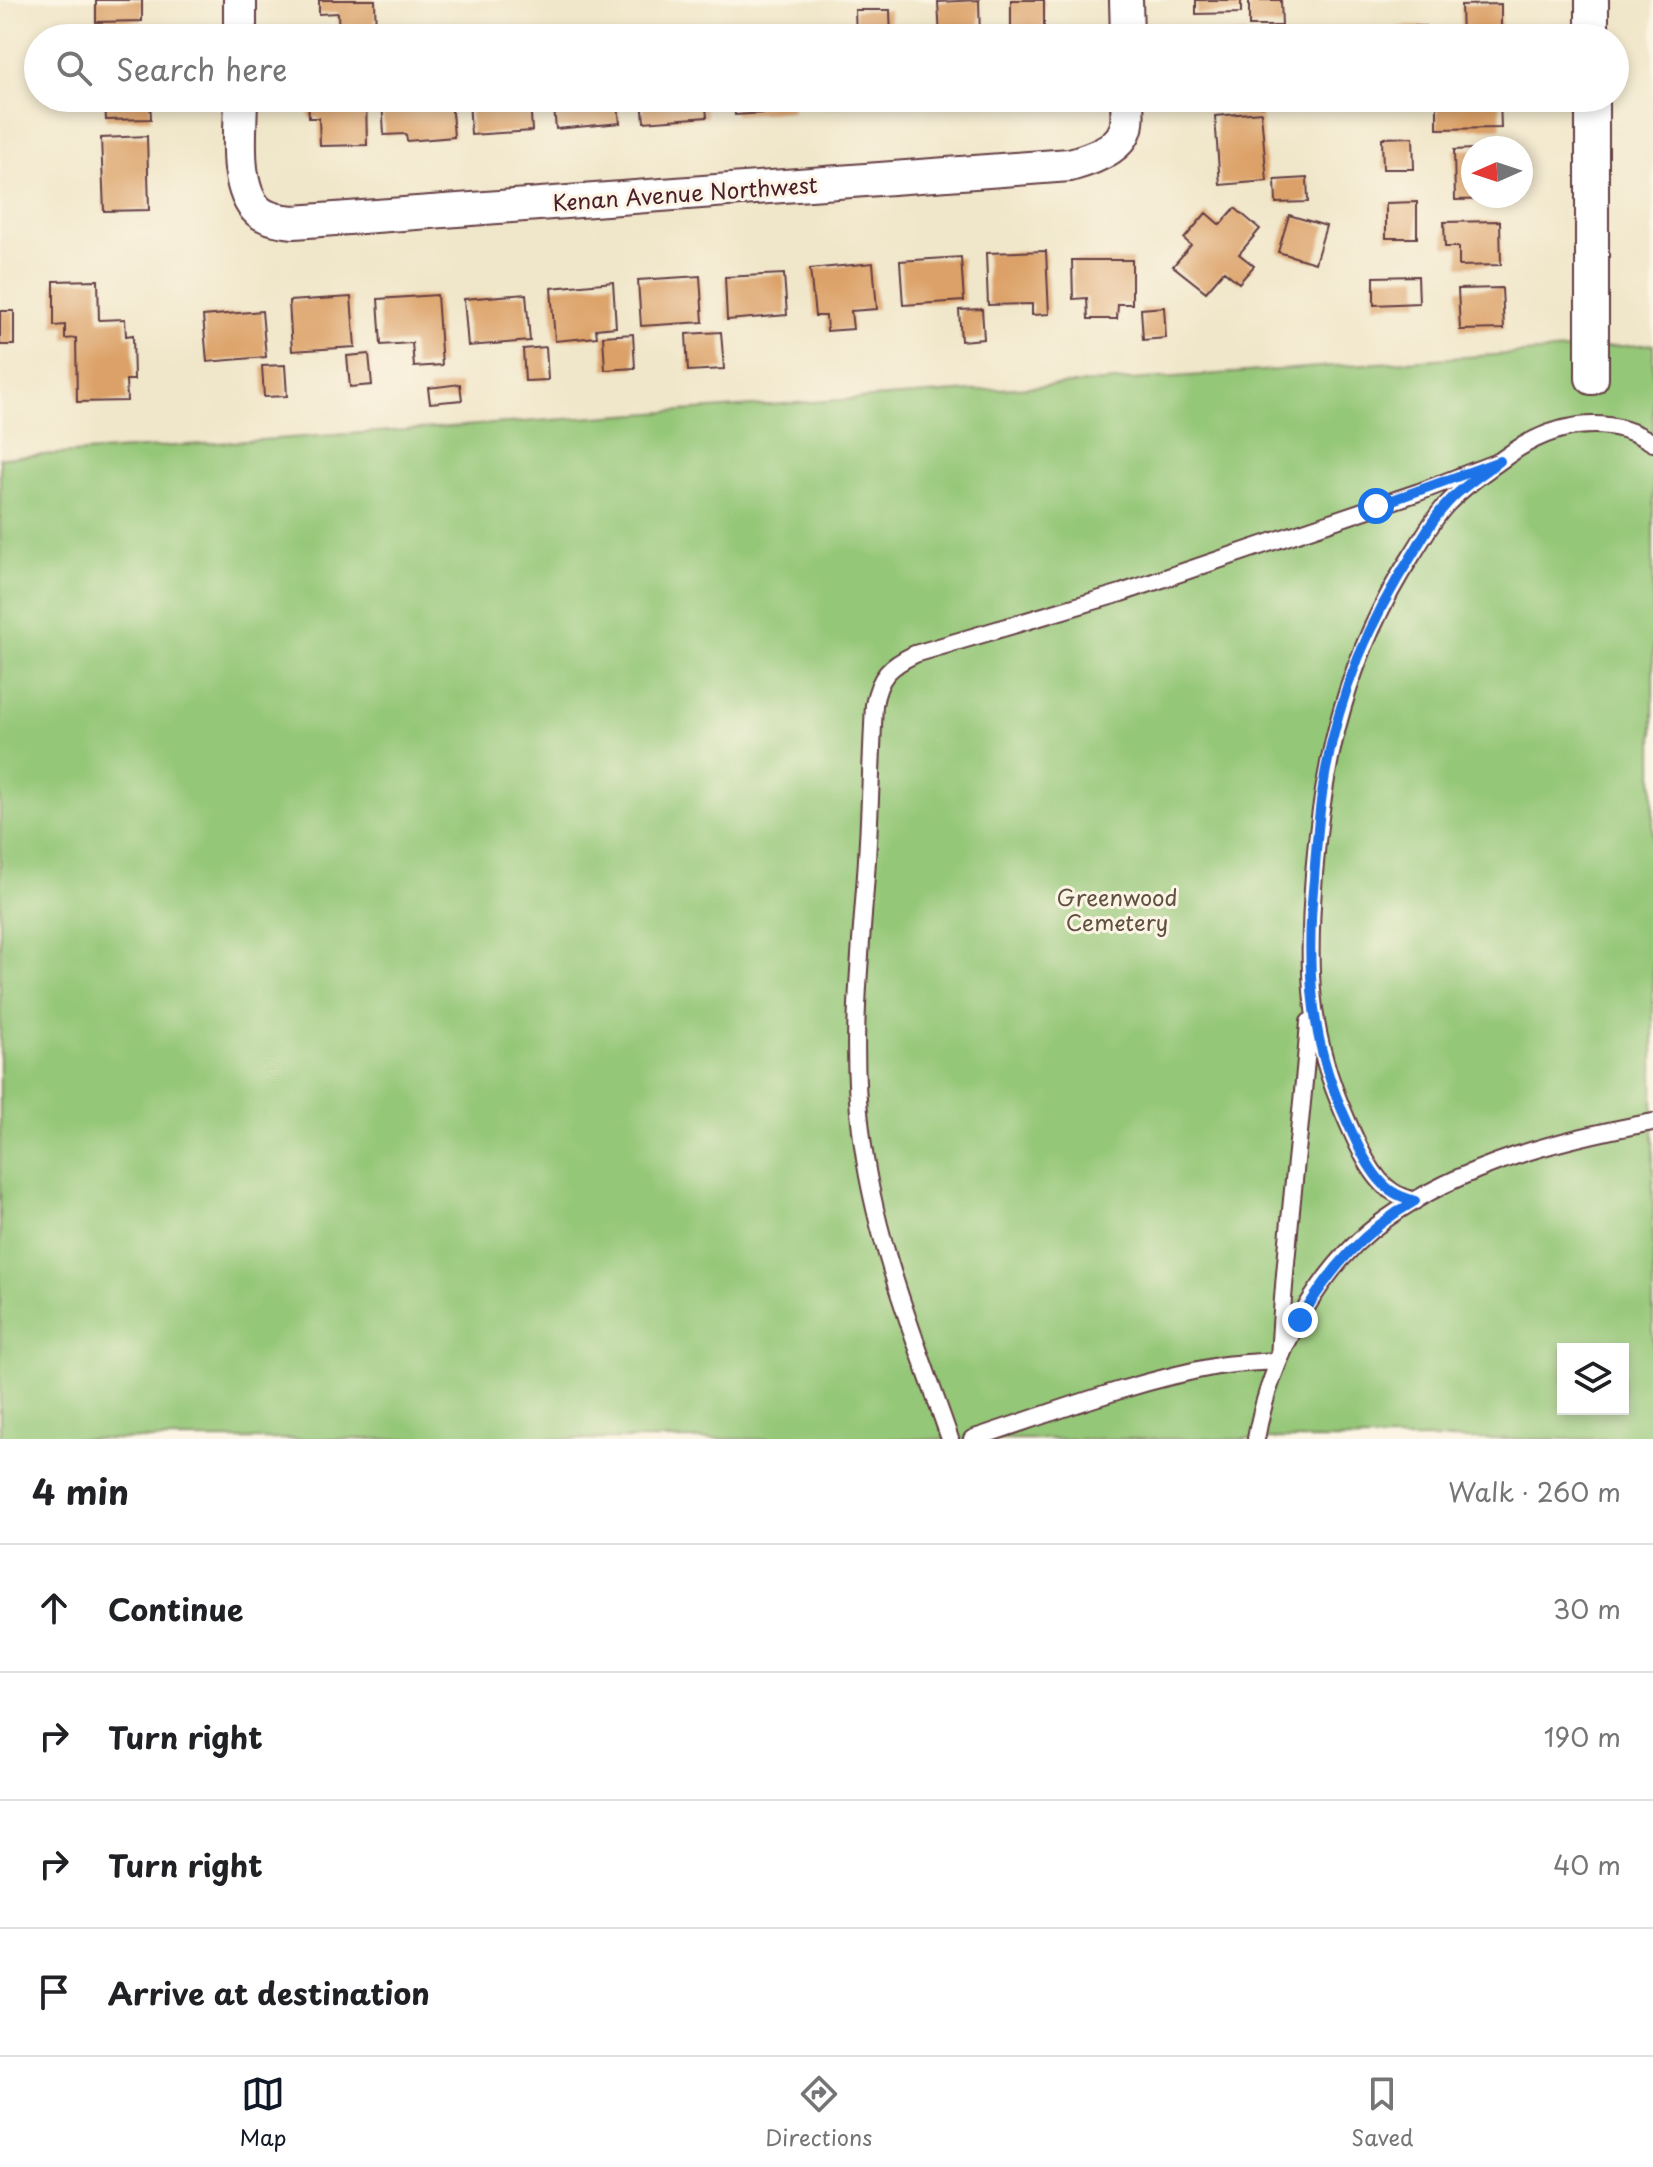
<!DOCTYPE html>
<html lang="en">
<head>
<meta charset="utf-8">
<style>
	:root { --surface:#fff; --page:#f2f2f2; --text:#202124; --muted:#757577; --line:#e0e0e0; --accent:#111827 }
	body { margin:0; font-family:"Playpen Sans",sans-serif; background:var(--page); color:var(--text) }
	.controls { position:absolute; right:24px; bottom:24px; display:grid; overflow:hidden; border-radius:0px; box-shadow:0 4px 12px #0003 }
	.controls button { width:72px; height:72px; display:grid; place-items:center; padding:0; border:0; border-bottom:2px solid var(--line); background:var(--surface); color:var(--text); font:40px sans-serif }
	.compass { position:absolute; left:1461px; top:136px; width:72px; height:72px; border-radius:50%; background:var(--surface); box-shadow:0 4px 12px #0003; rotate:267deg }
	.stop { position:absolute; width:24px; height:24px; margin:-18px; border:6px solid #1a73e8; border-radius:50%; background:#fff }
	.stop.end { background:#1a73e8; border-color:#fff; box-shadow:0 2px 8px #0008 }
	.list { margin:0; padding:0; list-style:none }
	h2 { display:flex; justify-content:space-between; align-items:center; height:104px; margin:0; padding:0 32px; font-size:34px }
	h2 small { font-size:26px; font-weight:400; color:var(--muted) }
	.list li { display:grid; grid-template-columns:52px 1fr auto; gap:24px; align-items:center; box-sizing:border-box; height:128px; padding:0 32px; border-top:2px solid var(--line) }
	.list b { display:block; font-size:30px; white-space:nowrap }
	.list em { font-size:26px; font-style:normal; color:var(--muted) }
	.icon { flex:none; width:44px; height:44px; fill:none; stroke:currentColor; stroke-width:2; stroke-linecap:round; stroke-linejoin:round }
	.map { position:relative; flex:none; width:1653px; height:1439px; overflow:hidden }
	.search { position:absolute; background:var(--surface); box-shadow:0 4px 12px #0003; left:24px; right:24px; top:24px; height:88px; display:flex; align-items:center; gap:20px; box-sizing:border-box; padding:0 28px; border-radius:44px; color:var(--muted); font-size:30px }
	.sheet { height:616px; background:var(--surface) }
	nav { display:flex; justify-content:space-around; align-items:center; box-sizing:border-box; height:112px; border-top:2px solid var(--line); background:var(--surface); font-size:22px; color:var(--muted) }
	nav a { display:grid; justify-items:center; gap:4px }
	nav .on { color:var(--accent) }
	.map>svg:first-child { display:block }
</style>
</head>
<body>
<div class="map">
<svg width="1653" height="1439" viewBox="0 0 1653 1439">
	<rect width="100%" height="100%" fill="#fcf5e5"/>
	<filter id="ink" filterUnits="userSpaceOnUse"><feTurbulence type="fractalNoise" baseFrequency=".0125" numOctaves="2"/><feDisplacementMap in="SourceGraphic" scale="16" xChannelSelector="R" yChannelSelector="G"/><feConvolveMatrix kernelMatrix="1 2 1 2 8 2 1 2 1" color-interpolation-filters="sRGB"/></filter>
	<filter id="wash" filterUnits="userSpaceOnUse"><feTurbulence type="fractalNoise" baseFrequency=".006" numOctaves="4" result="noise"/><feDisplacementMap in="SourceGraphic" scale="32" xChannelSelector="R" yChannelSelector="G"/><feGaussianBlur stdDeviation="1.8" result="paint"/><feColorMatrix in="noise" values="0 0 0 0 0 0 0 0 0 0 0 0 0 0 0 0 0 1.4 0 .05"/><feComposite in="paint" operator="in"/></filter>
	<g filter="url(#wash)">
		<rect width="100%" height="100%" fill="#f0e6c9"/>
		<!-- green -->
		<path fill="#95c778" stroke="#707352" stroke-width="2" fill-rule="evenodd" d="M1653,344V1439H0V458ZM1563,1349H1623V1409H1563Z"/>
		<g id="blocks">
			<!-- building -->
			<path fill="#dca167" d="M96,0H142V21L96,22Z
				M319,0H375L376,36L339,37L338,13L319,14Z
				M979,0L980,37L940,38L938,2Z
				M1011,0H1044V38H998V30H1011Z
				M1196,0H1241V13L1196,14Z
				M1249,0H1281L1282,26H1249Z
				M1501,4V38H1462L1461,5Z
				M855,10H890L891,38H856Z
				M803,25L804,38H781L780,27Z
				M1425,26V38H1397V27Z
				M717,27V38H694L693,29Z
				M1246,32V38H1204V35Z
				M105,98H150L151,119L106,120Z
				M308,98H366L367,145L320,146L319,118H309Z
				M382,98H451L454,137L407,141L406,134L384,135Z
				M469,98H530L532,131L471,135Z
				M553,98H617L620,123L556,129Z
				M642,98H705L707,117L644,122Z
				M733,98H792L793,111L735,115Z
				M820,98H877V102L821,108Z
				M1261,98H1295V105L1261,106Z
				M1453,98H1500L1501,128L1437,129V101H1453Z
				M1261,112L1267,181L1220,185L1215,116Z
				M147,136L149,210L104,211L101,138Z
				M1413,137L1414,169H1383L1382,138Z
				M1473,149V196H1500V199L1455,200L1454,150Z
				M1307,178L1308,202L1276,203L1275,180Z
				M1417,202V238H1386V203Z
				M1235,208L1260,229L1239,254L1254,266L1239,283L1224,271L1206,292L1173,266L1191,245L1184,239L1206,213L1220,225Z
				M1289,215L1326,226L1315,263L1278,252Z
				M1500,221L1501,265L1459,266V247H1445L1444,222Z
				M1046,251L1049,314L1032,315V304L988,305L986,253Z
				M961,257L964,301L903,305L900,261Z
				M1072,260H1132V304H1118L1117,319H1088L1087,298L1073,299Z
				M873,263L877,309L851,311L853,329L827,331L826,316H815L810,269Z
				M784,274L787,315L727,320L725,277Z
				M700,276L703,322L641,326L638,280Z
				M1418,276L1419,303L1374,305V277Z
				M98,280L99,320L125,319L126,336L133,335L134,380H126L127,401L77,402L76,338L65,339V325L54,326V281Z
				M613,282L616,327L596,329L597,337L555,341L551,288Z
				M1502,288L1504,329L1460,330L1458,289Z
				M526,294L530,341L468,346L464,299Z
				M437,295L442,365L414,367L412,343L381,345L378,299Z
				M351,297L355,347L292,351L289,301Z
				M1164,307L1166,338L1143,340L1141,309Z
				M982,309L984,339L961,341L959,310Z
				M0,311H14V345H0Z
				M262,311L266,357L207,362L203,316Z
				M721,332L724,369L688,371L686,334Z
				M633,334L635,368L605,370L603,336Z
				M546,347L548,380L525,381L523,349Z
				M369,354L372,385L350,387L347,356Z
				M285,365L287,396L264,397L262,366Z
				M460,384L462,400L430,403L428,388Z"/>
		</g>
	</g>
	<g filter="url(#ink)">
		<use href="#blocks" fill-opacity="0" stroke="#633d43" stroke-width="2"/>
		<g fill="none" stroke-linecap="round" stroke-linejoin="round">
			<defs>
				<path id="lane" d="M1415,1201C1408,1199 1399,1196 1393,1192C1371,1179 1355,1139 1345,1116C1307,1030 1307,966 1314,874C1323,758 1348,654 1412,555C1423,538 1433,519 1446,505C1464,486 1486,471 1507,456C1551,424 1606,412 1653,443
					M950,1439C915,1338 873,1237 861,1130C850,1045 860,960 866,875C870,818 871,761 874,705C879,676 890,666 915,654L1121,593L1419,492L1500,461
					M972,1439C1051,1413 1135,1381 1218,1366C1238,1363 1258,1362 1279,1361C1284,1247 1301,1135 1309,1022
					M1256,1439C1270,1359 1318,1266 1386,1219C1463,1164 1561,1139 1653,1122"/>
				<path id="street" d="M240,0V38
					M1126,0L1127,38
					M1592,38V0
					M241,98C241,128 233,188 258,211C267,219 283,221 294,222L1070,165C1088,160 1118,150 1125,131C1129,122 1127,108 1127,98
					M1592,378V98"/>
			</defs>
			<!-- lane casing -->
			<use href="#lane" stroke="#633d43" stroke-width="20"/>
			<!-- street casing -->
			<use href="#street" stroke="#633d43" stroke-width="36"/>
			<!-- lane -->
			<use href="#lane" stroke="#fff" stroke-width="16"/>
			<!-- street -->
			<use href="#street" stroke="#fff" stroke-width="32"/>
		</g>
	</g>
	<g fill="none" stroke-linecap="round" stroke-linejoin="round" filter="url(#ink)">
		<!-- route -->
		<path stroke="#1a73e8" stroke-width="10" d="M1300,1320C1329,1270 1364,1230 1415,1201C1408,1199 1399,1196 1393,1192C1370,1178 1353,1135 1342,1110C1309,1036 1306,959 1314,879C1316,851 1318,822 1322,794C1334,708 1366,625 1414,552C1423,537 1432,520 1444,507C1459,489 1481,475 1500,461L1376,506"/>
	</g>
	<g text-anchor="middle" stroke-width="6" stroke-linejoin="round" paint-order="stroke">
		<!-- street labels -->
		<g font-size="22" fill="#4a1f2b" stroke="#fcf5e5">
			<text transform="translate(685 194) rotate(-4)" y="8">Kenan Avenue Northwest</text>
		</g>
		<!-- park labels -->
		<g font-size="22" fill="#605142" stroke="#fcf5e5">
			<text x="1117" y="906">Greenwood<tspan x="1117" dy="25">Cemetery</tspan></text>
		</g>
	</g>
</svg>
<div class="controls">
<button><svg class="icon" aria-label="layers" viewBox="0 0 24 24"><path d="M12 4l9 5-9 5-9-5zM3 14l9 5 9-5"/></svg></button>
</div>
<svg class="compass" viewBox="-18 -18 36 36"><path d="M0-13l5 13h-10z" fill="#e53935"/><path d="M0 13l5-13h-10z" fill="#757577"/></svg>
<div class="stop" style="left:1376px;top:506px"></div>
<div class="stop end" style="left:1300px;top:1320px"></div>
<div class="search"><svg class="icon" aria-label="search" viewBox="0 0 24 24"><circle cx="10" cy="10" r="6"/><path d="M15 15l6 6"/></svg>Search here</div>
</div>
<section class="sheet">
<h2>4 min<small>Walk · 260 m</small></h2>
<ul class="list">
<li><svg class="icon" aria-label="ahead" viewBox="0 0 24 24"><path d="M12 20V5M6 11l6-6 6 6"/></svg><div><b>Continue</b></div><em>30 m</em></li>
<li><svg class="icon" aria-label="right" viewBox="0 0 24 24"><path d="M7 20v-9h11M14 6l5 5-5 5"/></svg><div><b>Turn right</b></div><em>190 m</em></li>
<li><svg class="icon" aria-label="right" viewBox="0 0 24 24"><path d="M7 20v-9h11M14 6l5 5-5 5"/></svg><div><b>Turn right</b></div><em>40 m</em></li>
<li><svg class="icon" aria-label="arrive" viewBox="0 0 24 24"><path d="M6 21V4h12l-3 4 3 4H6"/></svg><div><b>Arrive at destination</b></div></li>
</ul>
</section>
<nav>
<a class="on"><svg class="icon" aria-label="map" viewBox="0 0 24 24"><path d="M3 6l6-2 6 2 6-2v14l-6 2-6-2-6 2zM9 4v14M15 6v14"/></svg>Map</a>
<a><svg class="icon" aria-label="directions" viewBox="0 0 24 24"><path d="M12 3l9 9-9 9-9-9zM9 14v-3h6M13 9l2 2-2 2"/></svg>Directions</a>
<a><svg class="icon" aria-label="saved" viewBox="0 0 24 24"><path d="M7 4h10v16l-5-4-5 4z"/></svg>Saved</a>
</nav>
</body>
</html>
